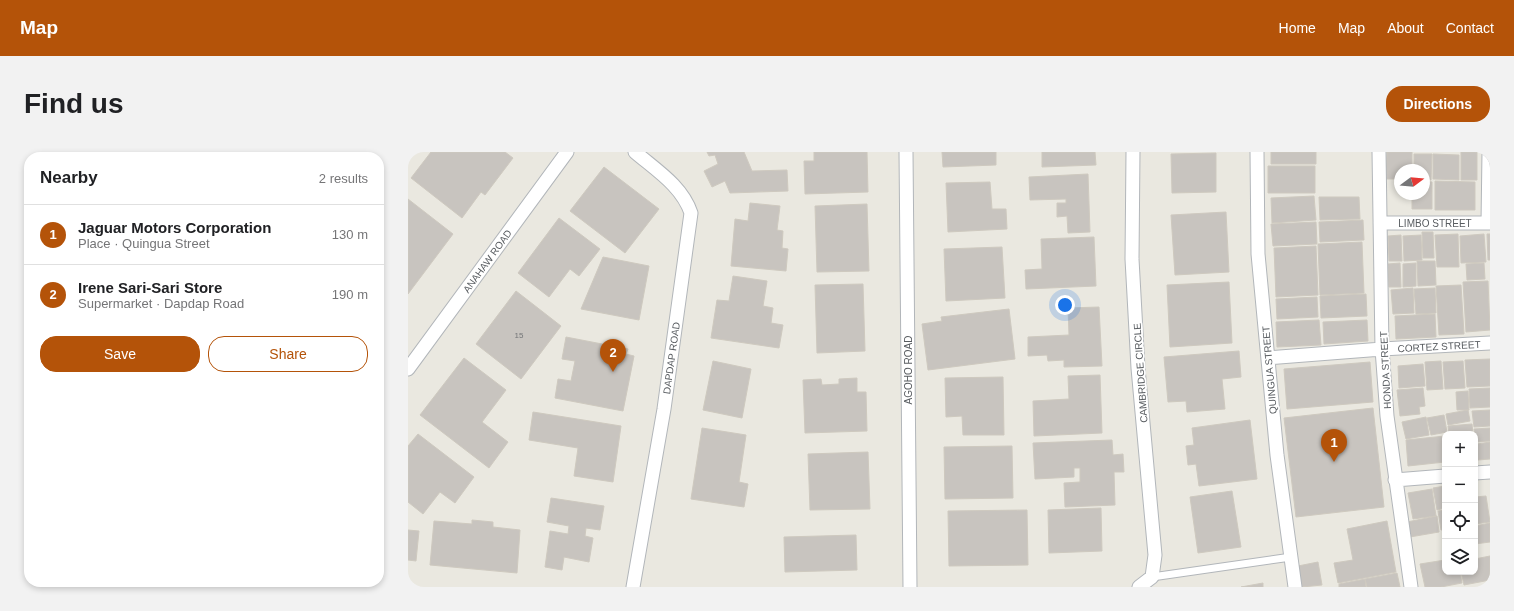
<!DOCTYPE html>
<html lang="en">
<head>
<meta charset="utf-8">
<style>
	:root { --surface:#fff; --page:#f2f2f2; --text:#202124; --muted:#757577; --line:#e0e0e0; --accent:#b45309 }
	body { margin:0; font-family:Arial,sans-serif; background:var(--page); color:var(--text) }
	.controls { position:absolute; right:12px; bottom:12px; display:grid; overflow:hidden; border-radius:8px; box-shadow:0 2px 6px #0003 }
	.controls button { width:36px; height:36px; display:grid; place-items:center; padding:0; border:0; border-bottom:1px solid var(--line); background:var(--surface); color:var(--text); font:20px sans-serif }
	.compass { position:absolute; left:986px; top:12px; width:36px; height:36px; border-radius:50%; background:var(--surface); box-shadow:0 2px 6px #0003; rotate:74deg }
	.you { position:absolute; left:657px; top:153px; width:14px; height:14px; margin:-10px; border:3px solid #fff; border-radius:50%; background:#1a73e8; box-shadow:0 0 0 6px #1a73e833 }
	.badge { display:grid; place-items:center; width:26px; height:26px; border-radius:50%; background:var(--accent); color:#fff; font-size:13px; font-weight:700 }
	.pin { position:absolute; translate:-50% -33px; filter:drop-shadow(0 1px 2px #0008) }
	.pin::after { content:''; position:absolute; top:21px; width:14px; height:12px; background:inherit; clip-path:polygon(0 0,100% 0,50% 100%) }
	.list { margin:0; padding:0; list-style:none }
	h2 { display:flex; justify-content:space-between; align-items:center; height:52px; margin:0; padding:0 16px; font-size:17px }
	h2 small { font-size:13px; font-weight:400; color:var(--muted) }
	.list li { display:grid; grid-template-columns:26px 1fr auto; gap:12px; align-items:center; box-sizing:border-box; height:60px; padding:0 16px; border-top:1px solid var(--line) }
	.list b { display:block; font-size:15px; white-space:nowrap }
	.list p { margin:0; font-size:13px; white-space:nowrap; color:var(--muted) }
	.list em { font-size:13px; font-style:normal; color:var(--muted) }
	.actions { display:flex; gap:8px; padding:12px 16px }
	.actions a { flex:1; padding:9px 0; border:1px solid var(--accent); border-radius:16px; text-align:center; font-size:14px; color:var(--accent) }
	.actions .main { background:var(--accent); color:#fff }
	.icon { flex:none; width:22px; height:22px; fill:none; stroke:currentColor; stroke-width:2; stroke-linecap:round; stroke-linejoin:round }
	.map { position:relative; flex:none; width:1082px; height:435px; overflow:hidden; border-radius:16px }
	header { display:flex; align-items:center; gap:24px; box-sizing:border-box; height:56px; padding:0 20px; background:var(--accent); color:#fff }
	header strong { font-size:19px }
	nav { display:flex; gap:22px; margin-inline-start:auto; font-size:14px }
	.intro { display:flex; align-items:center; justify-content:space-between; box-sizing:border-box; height:96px; padding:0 24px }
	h1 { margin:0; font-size:28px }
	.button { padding:10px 18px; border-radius:16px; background:var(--accent); color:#fff; font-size:14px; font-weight:700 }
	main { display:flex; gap:24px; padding:0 24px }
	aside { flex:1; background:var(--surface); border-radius:16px; box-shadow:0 2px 6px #0003 }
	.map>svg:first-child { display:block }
</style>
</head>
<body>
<header>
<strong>Map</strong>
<nav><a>Home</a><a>Map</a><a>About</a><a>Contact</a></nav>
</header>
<div class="intro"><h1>Find us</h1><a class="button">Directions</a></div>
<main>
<aside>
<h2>Nearby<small>2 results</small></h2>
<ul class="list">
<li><span class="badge">1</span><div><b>Jaguar Motors Corporation</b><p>Place · Quingua Street</p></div><em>130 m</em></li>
<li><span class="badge">2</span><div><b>Irene Sari-Sari Store</b><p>Supermarket · Dapdap Road</p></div><em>190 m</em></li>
</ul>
<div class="actions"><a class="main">Save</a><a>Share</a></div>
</aside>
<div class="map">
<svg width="1082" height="435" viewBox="0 0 1082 435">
	<rect width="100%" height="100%" fill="#eae8e0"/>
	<!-- building -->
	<path fill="#c8c4bf" stroke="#cec9bf" d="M23,0H97L105,6L77,43L73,40L54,66L3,26Z
		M299,0H336L344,19L379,18L380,39L322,41L317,29L304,35L296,19L310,12L307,3L301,4Z
		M406,0H459L460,40L397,42L396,9H406Z
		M534,0H588V13L535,15Z
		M634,0H687L688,13L634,15Z
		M863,0H908V12H863Z
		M979,0H1004V18H992V27H978Z
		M1053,0H1069V28H1053Z
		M808,1V40L764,41L763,2Z
		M1006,2H1024L1023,28H1016V18H1006Z
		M1025,2L1051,3V28L1025,27Z
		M860,14H907V41H860Z
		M196,15L251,57L217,101L162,59Z
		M680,22L682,80L660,81L659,64L649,65V51H658V47L622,48L621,25Z
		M1016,29L1024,30V57H1004V42H1016Z
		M1027,29L1067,30V58H1027Z
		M582,30L584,57H598L599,77L540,80L538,31Z
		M906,44L908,68L864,71L863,46Z
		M911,45H951L952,67L912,68Z
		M0,47L45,82L0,142Z
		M342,51L372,54L369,78L375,79L374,96L380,97L378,119L323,114L327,67L340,69Z
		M459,52L461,119L409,120L407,54Z
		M818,60L821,120L767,123L763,63Z
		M151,66L192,97L171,124L162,117L141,145L110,121Z
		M955,68L956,88L912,90L911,70Z
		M908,70L909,92L865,94L863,72Z
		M1014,80H1025L1026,106H1015Z
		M1050,82L1051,115H1029L1027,83Z
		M1076,82L1078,110L1053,111L1052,84Z
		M1079,82H1082V108H1080Z
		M993,83L994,109H981L980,84Z
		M1013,83L1014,108L996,109L995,84Z
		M686,85L688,134L618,137L617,118L634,117L633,87Z
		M954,90L956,141L912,143L910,92Z
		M908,94L910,143L868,145L866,96Z
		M594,95L597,146L538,149L536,97Z
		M195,105L241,114L231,168L173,157Z
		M1009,109H1027L1028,133L1010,134Z
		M992,111L993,135H981L980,112Z
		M1008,111V134L995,135V112Z
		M1076,111L1077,127L1059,128L1058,112Z
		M325,124L359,129L355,154L365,156L363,171L375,173L371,196L303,186L309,148L321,149Z
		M1080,129L1082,178L1058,180L1055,130Z
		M821,130L824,191L762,195L759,133Z
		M455,132L457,199L409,201L407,133Z
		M1053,133L1056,182L1031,183L1028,134Z
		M1005,136L1006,161L985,162L983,138Z
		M1027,136L1028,161L1008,162L1006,137Z
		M108,139L153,174L113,227L68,192Z
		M958,142L959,164L913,166L912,144Z
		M909,145L910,165L869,167L868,147Z
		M691,155L694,214L656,215V208L640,209L639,203L620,204V185L661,183L660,156Z
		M601,157L607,207L520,218L514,172L534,169L533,165Z
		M1027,162L1028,185L988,187L987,164Z
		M911,168L913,193L869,195L868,170Z
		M959,168L960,189L916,192L915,170Z
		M158,185L220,197L218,202L226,204L215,259L147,246L150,227L163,229L167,209L154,207Z
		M831,199L833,225L814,227L817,257L779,260L778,249L760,250L756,205Z
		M56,206L98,238L74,270L100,290L81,316L12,263Z
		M1082,207V234L1059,235L1057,208Z
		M305,209L343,217L334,266L295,258Z
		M1033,209L1035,237L1019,238L1017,210Z
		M1055,209L1057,236L1037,237L1035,210Z
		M962,210L965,250L879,257L876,217Z
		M1015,212L1017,234L991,236L990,214Z
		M692,223L694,281L626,284L625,249L661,247L660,224Z
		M595,225L596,283H555L554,264L538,265L537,226Z
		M449,226V240H458L459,279L397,281L395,228L413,227L414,233L431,232V227Z
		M1015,236L1017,254L1011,255L1012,262L992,264L989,238Z
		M1082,236V255L1062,256L1061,237Z
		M1060,239L1061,258H1049L1048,240Z
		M965,256L976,355L888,365L876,266Z
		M1060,258L1062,269L1040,273L1038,262Z
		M1082,258V274L1066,275L1064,259Z
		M125,260L213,274L205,330L166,324L170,296L121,288Z
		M1036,263L1039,280L1023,283L1019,266Z
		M1018,265L1021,283L998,287L994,270Z
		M842,268L849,327L791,334L788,312L780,313L778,294L786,293L784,276Z
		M1064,272L1065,282H1041L1040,274Z
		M294,276L338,283L331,330L340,332L336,355L283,347Z
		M1082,276V289L1068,290L1066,277Z
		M10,282L66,325L47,351L32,340L15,362L0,350V294Z
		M1037,284V310L1000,314L998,288Z
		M704,288L705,303L715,302L716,320H706L707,353L657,355L656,331L672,330V316H666V325L627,327L625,291Z
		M1082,290V307L1070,308L1069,292Z
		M604,294L605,346L537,347L536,295Z
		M460,300L462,357L402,358L400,302Z
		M1037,334V356L1029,358L1025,336Z
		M1024,337L1028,364L1005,367L1000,341Z
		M824,339L833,395L790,401L782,345Z
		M1078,344L1082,370L1067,372V345Z
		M143,346L196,354L192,378L178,376L177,384L185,386L181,410L156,405L154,418L137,415L142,379L160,382L161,374L139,370Z
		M693,356L694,399L641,401L640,358Z
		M619,358L620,413L541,414L540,359Z
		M1037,358V378H1033L1030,359Z
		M1029,364L1031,380L1002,385L999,370Z
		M64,368L85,370V375L112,378L109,421L22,413L26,369L64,372Z
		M979,369L988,420L930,431L926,411L945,408L939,377Z
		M1082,371V390L1067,392V374Z
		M0,378L11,379L8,409L0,408Z
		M448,383L449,418L377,420L376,385Z
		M1082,404V428L1056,433L1053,420H1067V407Z
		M1037,408V420H1052L1054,431L1033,435H1017L1012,412Z
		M910,410L914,433L894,435L890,414Z
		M989,421L992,435H959L957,427Z
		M957,427L958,435H931V432Z
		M855,431V435H833Z"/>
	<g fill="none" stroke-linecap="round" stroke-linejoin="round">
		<defs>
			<path id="lane" d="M744,425L883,405"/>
			<path id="street" d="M498,0L502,435
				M725,0L724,107L730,216L747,403L744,425L731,435
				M849,0L850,102L869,303L887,435
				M971,0L974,197L979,264L1003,435
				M972,71H1082
				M1080,71L1081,0
				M860,206L974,197L1082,191
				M0,217L159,0
				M1067,321L1082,320
				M987,328L1037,324
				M225,435L256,257L283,61C274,34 248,18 227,0"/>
		</defs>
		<!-- lane casing -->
		<use href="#lane" stroke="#b2b6ba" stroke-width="9"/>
		<!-- street casing -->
		<use href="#street" stroke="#b2b6ba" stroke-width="15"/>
		<!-- lane -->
		<use href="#lane" stroke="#fff" stroke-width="7"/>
		<!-- street -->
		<use href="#street" stroke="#fff" stroke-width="13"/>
	</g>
	<g text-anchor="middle" stroke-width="3.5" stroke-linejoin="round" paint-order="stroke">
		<!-- number labels -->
		<g font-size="8" fill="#747678">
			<text x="111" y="186">15</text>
		</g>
		<!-- street labels -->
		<g font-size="10" fill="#585c60" stroke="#fff">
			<text x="1027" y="75">LIMBO STREET</text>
			<text transform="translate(79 109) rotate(-54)" y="4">ANAHAW ROAD</text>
			<text transform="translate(1031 194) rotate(-3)" y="4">CORTEZ STREET</text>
			<text transform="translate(263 206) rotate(-82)" y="4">DAPDAP ROAD</text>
			<text transform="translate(500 218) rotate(-90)" y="4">AGOHO ROAD</text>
			<text transform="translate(861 218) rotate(-95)" y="4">QUINGUA STREET</text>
			<text transform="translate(977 218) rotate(-93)" y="4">HONDA STREET</text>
			<text transform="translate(732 221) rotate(-94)" y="4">CAMBRIDGE CIRCLE</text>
		</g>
	</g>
</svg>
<div class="controls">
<button>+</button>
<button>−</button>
<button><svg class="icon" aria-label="locate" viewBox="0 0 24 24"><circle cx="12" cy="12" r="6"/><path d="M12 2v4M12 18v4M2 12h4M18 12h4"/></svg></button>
<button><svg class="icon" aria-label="layers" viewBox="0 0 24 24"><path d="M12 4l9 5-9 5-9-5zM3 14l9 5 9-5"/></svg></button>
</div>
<svg class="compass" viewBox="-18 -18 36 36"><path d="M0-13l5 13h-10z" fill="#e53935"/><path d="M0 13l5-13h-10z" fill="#757577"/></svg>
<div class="you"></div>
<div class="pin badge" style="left:926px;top:310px">1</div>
<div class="pin badge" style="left:205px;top:220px">2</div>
</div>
</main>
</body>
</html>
